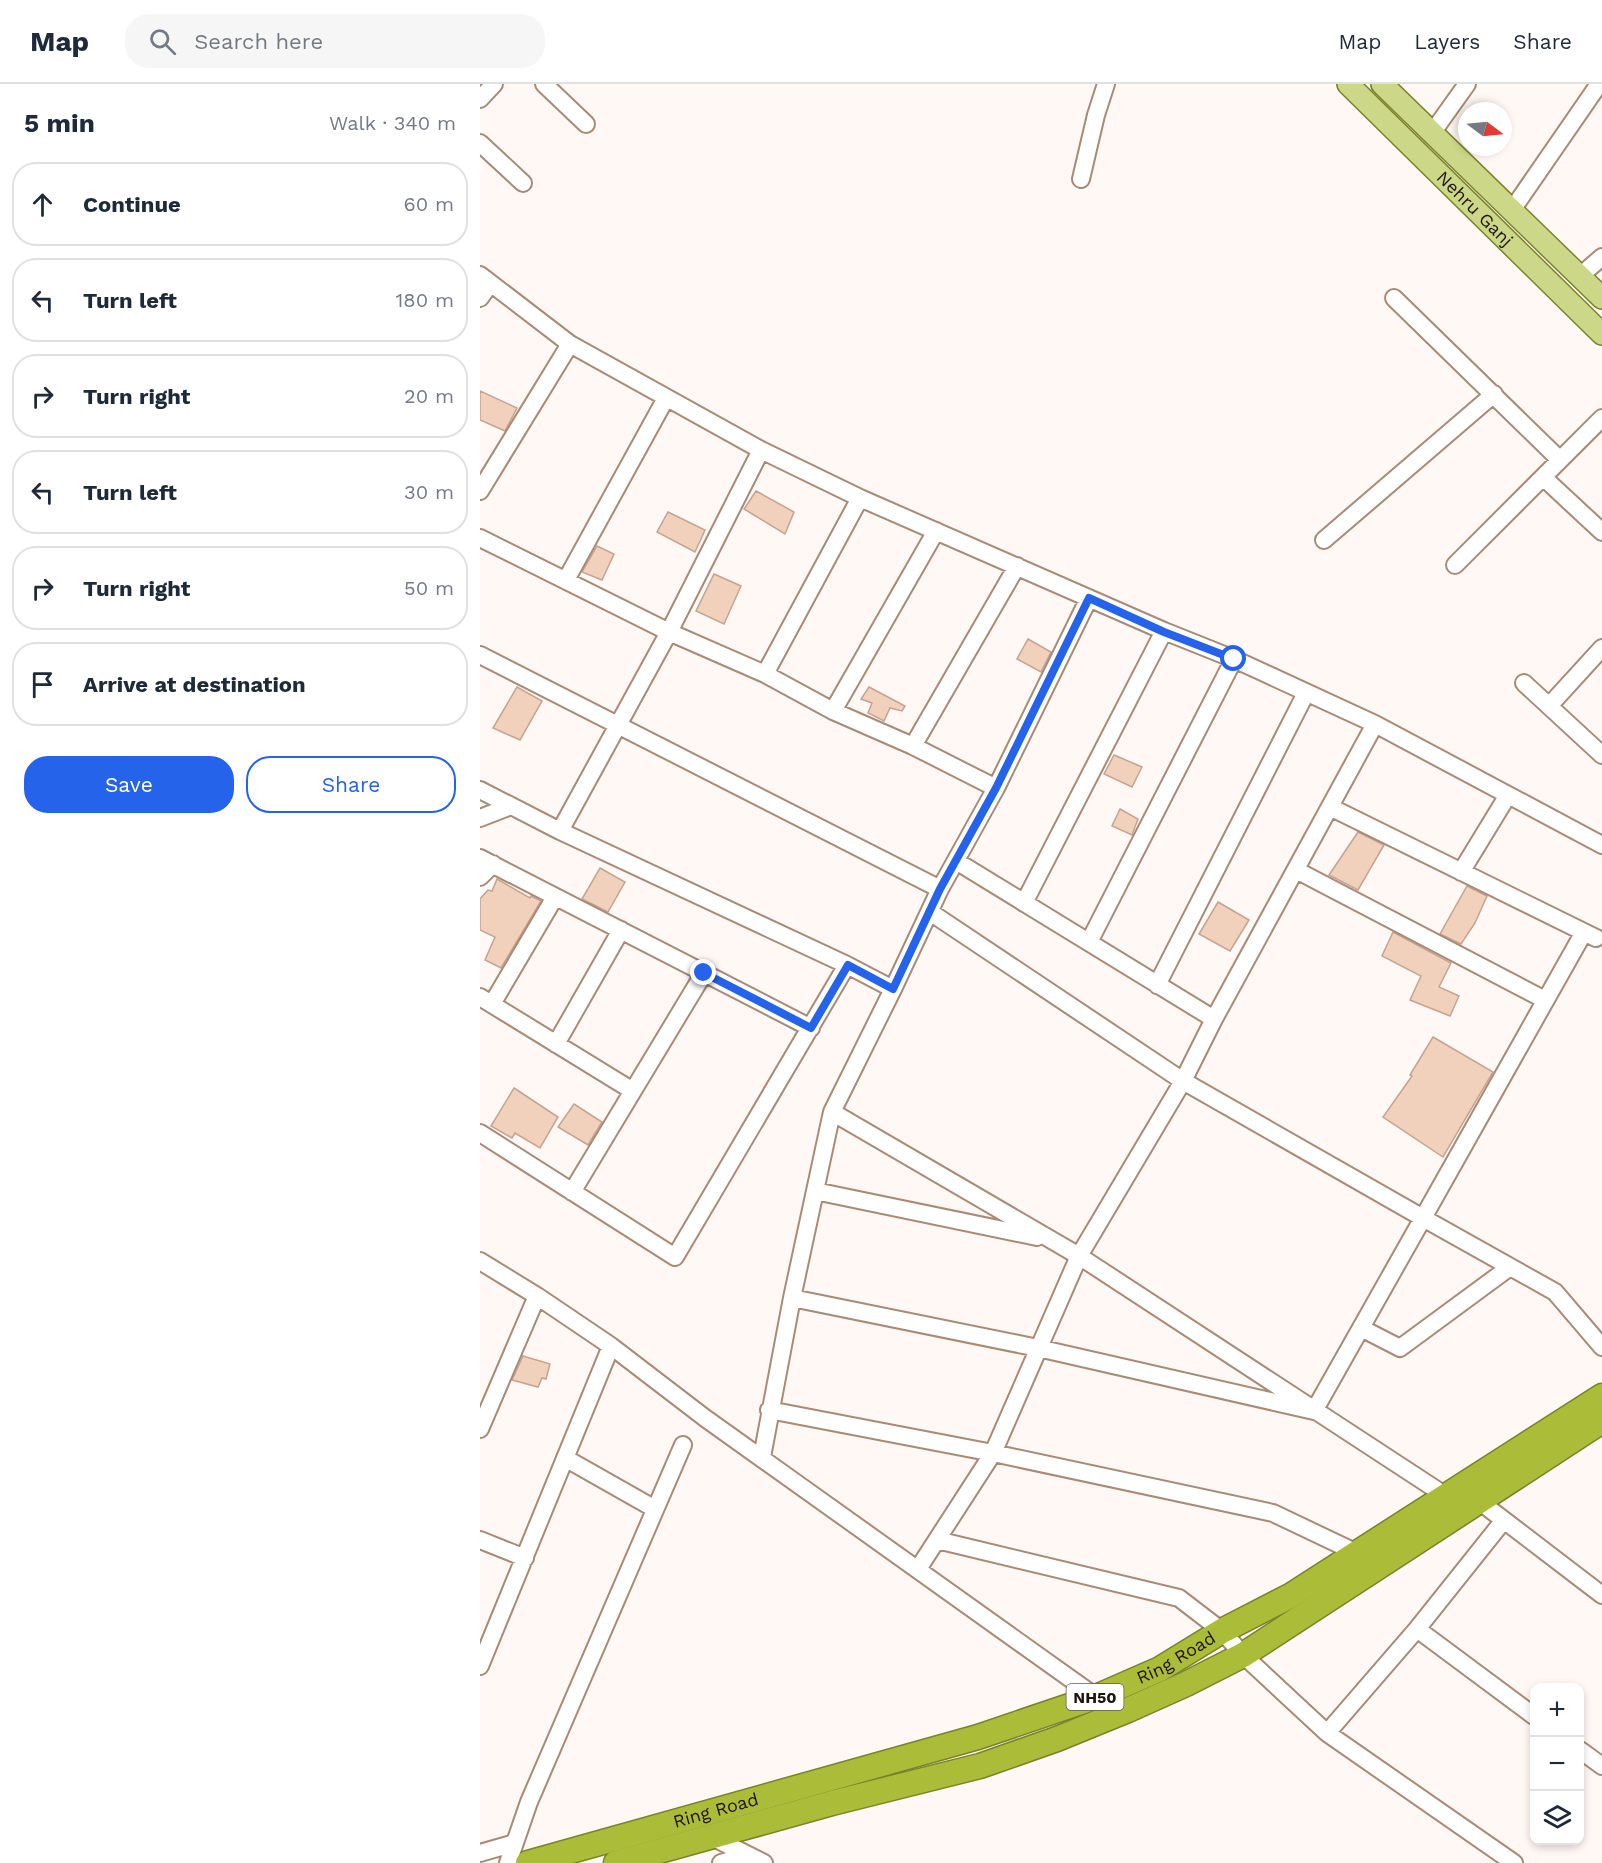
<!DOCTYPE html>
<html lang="en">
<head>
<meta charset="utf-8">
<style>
	:root { --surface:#fff; --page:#f6f6f7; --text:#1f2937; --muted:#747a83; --line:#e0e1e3; --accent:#2563eb }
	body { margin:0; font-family:"Work Sans",sans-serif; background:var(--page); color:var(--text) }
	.controls { position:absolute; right:18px; bottom:18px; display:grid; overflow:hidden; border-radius:12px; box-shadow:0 3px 9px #0003 }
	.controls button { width:54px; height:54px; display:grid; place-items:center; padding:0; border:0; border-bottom:2px solid var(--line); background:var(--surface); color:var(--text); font:30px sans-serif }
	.compass { position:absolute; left:978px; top:18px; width:54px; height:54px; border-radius:50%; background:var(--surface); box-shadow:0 3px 9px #0003; rotate:106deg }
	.stop { position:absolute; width:18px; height:18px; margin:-14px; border:4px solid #2563eb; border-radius:50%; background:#fff }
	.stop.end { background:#2563eb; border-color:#fff; box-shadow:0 2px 6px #0008 }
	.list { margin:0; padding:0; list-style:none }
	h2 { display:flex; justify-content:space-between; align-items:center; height:78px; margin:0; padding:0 24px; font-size:26px }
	h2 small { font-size:20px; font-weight:400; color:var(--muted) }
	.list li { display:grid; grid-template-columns:39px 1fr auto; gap:18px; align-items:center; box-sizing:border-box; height:84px; margin:0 12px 12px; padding:0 12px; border:2px solid var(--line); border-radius:24px }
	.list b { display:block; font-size:22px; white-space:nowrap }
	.list em { font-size:20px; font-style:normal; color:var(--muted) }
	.actions { display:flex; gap:12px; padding:18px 24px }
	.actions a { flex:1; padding:14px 0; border:2px solid var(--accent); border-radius:24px; text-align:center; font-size:21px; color:var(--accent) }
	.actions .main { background:var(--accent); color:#fff }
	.icon { flex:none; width:33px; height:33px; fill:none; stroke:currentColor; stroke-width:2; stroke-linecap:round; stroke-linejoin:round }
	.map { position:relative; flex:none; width:1122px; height:1779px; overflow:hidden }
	header { display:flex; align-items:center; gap:36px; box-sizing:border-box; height:84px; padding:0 30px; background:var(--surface); border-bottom:2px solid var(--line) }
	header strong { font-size:28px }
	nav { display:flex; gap:33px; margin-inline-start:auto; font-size:21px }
	.search { width:420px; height:54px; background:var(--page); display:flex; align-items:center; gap:15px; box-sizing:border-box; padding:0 21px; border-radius:24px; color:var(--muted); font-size:22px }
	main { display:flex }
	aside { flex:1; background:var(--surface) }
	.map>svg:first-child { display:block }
</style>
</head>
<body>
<header>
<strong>Map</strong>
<div class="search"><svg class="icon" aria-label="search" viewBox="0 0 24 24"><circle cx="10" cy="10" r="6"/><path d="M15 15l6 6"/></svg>Search here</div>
<nav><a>Map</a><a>Layers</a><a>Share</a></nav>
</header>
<main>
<aside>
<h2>5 min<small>Walk · 340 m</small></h2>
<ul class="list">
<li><svg class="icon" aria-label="ahead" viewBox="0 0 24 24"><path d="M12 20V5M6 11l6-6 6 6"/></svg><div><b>Continue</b></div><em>60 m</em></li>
<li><svg class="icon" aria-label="left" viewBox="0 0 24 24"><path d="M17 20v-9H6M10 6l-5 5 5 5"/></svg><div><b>Turn left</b></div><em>180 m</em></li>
<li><svg class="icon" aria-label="right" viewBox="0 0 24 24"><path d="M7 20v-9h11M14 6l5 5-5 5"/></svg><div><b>Turn right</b></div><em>20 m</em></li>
<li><svg class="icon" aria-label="left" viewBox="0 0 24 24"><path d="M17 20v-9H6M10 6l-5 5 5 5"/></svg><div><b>Turn left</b></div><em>30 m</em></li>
<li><svg class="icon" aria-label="right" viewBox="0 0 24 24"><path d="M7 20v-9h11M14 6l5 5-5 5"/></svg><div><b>Turn right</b></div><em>50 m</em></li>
<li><svg class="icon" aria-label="arrive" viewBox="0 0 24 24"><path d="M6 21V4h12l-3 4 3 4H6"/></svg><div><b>Arrive at destination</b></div></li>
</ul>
<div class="actions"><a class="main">Save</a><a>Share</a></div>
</aside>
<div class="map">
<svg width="1122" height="1779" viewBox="0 0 1122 1779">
	<rect width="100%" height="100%" fill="#fff8f4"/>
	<!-- building -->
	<path fill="#f1d0bc" stroke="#c3a491" stroke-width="1.5" d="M0,307L37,324L25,347L0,336Z
		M276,407L314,428L305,450L264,425Z
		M188,428L225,446L215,468L177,448Z
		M117,462L134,470L122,496L102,488Z
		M234,490L261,502L244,540L216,527Z
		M548,555L571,568L561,588L537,575Z
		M37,603L62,617L40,656L13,644Z
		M389,603L425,622L422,627L410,624L404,637L388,629L392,619L381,615Z
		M634,671L662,683L652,703L624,690Z
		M640,725L658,735L652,751L632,742Z
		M878,748L904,761L878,806L849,791Z
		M120,784L145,798L128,828L102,815Z
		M17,795L50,814L51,812L61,817L21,884L5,876L15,853L0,846V815L8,806L12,807Z
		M987,802L1007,812L995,839L981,860L960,850Z
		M738,818L769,836L750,867L719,850Z
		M913,848L971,879L959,903L979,912L970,932L930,916L941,892L902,872Z
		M953,953L1013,988L963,1073L903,1033L932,992L930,991Z
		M34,1004L78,1033L60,1064L35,1049L32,1054L11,1042Z
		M94,1020L122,1038L108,1061L78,1043Z
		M43,1272L70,1280L66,1295L62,1294L58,1303L32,1296Z"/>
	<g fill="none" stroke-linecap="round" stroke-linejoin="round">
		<defs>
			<path id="minor" d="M64,0L106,40
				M0,15L14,0
				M952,49L987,0
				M0,59L43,99
				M601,95L616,31L626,0
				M1032,126L1119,0
				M0,191L90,260L281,366L380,414L684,547L754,575L895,640L1122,761
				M1100,192L1122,173
				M0,214L10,200
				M914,214L1080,376
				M1063,393L1122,448
				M0,407L90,260
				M0,454L189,548L285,590L353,627L433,662L516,704
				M844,456L1014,310
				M975,481L1122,334
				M86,496L186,314
				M0,571L460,805
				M285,590L380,414
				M1044,599L1122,671
				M1069,622L1122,564
				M353,627L456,447
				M433,662L537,482
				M0,706L80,747L367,881L413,905
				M850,723L1116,854
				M0,734L31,722
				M80,747L189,548L281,366
				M0,774L331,944
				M476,777L734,935
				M816,786L1065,916
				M981,788L1028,711
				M0,793L13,780
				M544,819L684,547
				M1104,848L943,1134L1075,1208L1122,1263
				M609,858L754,575
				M677,901L826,609
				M0,913L153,1007
				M12,920L75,813
				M76,960L141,846
				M352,1028L599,1172L966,1412
				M0,1049L195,1173L367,881
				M335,1107L557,1153
				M92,1108L224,889
				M0,1177L57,1212L131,1262L225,1334L616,1613
				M312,1214L558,1264L834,1327L943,1134L703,997L450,828
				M881,1244L920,1264L1030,1183
				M289,1326L513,1369L793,1429L877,1469
				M0,1345L57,1212
				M282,1373L312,1214L352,1028L413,905L460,805L516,704L609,514
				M85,1374L175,1425
				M999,1417L1122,1511
				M1024,1436L937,1545L1054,1632
				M0,1456L45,1474
				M457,1456L699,1514L742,1547L763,1571L847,1649L1034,1779
				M438,1485L513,1369L599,1172L703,997L734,935L895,640
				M0,1582L131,1262
				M847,1649L937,1545
				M1100,1666L1122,1682
				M230,1752L284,1779
				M0,1769L35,1759
				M28,1779L49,1718L203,1361
				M241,1779L268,1771"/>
			<g id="major">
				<path id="s1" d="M868,0L1122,250"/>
				<path d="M902,0L1122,214"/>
			</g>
			<g id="highway">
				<path id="s2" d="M48,1779L498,1653L616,1613L680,1585L742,1547L810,1512L1122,1312"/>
				<path d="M136,1779L352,1719L500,1682L577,1655L648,1626L706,1600L763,1571L1122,1337"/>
			</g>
		</defs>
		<!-- minor casing -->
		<use href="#minor" stroke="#a88a77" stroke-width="20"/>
		<!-- major casing -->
		<use href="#major" stroke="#7a822a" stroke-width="24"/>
		<!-- highway casing -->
		<use href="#highway" stroke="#7a822a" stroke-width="27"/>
		<!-- minor -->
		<use href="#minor" stroke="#fff" stroke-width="16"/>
		<!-- major -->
		<use href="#major" stroke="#cdd788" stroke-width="21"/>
		<!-- highway -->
		<use href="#highway" stroke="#abbc39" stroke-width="24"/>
	</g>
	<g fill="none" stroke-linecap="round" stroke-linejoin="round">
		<!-- route -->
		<path stroke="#2563eb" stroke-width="8" d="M224,889L331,944L368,881L413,905L460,805L516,704L609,514L684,548L754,575"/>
	</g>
	<g text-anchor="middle" stroke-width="6" stroke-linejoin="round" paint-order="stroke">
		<!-- shield labels -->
		<rect fill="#fff" stroke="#635b56" stroke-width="1.5" x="586.5" y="1600" width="57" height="26" rx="4.5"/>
		<g font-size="16" font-weight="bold" fill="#20150e">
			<text x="615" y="1619">NH50</text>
		</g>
		<!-- street labels -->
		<g font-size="18" fill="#20150e" stroke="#fff">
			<text dy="6" stroke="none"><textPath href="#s1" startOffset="178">Nehru Ganj</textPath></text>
			<text dy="6" stroke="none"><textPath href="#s2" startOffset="681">Ring Road</textPath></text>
			<text dy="6" stroke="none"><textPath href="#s2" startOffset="195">Ring Road</textPath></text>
		</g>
	</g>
</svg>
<div class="controls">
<button>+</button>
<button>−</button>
<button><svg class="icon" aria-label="layers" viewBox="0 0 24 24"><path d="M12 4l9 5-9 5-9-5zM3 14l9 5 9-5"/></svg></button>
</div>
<svg class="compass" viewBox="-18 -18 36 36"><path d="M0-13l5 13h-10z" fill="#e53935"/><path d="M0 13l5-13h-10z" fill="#747a83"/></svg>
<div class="stop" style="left:754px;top:575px"></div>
<div class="stop end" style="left:224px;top:889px"></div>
</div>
</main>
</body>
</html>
